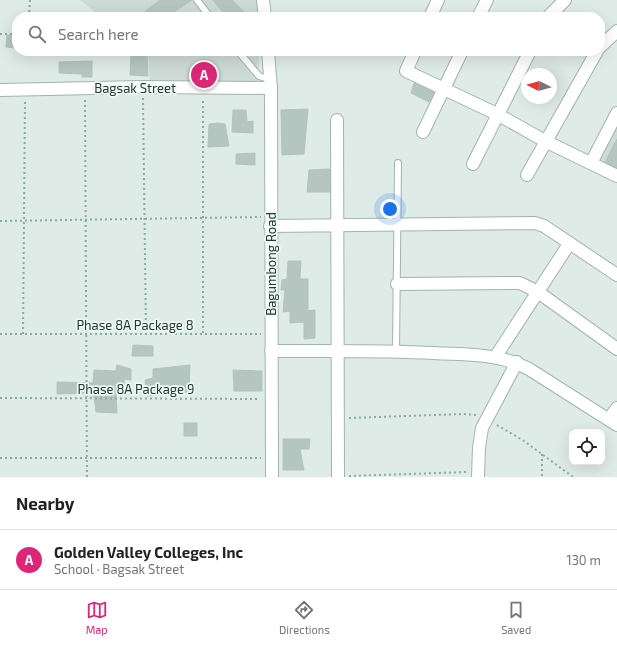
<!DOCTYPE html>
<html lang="en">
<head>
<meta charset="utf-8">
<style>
	:root { --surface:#fff; --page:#f2f2f2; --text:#222; --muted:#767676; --line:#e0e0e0; --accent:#db2777 }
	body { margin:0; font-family:"Exo 2",sans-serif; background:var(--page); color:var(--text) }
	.controls { position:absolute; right:12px; bottom:12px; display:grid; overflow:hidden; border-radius:8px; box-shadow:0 4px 16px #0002 }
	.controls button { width:36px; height:36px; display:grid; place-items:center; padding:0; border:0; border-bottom:1px solid var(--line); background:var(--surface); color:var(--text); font:20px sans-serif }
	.compass { position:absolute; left:521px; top:68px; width:36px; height:36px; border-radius:50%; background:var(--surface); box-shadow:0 4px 16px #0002; rotate:276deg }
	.you { position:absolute; left:390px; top:209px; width:14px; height:14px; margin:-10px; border:3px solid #fff; border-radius:50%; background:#1a73e8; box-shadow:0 0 0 6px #1a73e833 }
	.badge { display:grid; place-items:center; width:26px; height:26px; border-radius:50%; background:var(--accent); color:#fff; font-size:13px; font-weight:700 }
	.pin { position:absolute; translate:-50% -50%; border:2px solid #fff; box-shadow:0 1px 4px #0006 }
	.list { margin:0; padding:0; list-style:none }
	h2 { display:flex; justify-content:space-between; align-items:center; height:52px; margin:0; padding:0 16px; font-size:17px }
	h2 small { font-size:13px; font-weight:400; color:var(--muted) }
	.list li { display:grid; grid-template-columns:26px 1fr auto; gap:12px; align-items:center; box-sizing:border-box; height:60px; padding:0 16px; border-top:1px solid var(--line) }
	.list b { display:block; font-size:15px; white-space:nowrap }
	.list p { margin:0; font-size:13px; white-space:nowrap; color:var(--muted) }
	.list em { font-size:13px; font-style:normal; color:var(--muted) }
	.icon { flex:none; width:22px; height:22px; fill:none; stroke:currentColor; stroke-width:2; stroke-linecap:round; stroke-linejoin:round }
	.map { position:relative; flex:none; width:617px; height:477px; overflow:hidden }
	.search { position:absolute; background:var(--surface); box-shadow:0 4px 16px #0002; left:12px; right:12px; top:12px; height:44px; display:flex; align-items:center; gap:10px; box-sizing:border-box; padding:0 14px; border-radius:16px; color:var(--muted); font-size:15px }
	.sheet { height:112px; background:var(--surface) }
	nav { display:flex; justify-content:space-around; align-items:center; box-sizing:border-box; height:56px; border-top:1px solid var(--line); background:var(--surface); font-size:11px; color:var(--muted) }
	nav a { display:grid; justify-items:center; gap:2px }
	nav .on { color:var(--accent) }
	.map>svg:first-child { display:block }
</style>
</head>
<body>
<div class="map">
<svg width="617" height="477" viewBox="0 0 617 477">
	<rect width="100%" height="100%" fill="#dfebe6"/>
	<!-- built -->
	<path fill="#cedad5" d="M80,0H260V17H101Z
		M148,51H259L258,84H150Z
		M617,116V172L598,162Z"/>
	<!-- building -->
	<path fill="#b5c5bf" stroke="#b2c4be" d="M160,0H192L166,17H138Z
		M213,0H232L249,17H227Z
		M7,35H17L16,48L6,47Z
		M131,54H147L148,76L130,75Z
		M92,61V77H82V74L59,73V62Z
		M197,63H213L212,78H197Z
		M414,83L434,92L429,102L411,93Z
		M308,109L304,154L282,155L281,110Z
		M233,110H246L247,122L253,121V133L232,132Z
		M218,123L225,124L229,146L208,147L209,124Z
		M617,139V168L605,162Z
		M255,153V165L236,164V154Z
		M330,169V192H307L309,170Z
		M288,261H301L300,279H308V311L315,310V338L304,339V322L290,323V311L283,312L285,290H281L282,280L287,279Z
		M133,345L153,346V356H132Z
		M117,365L131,369V380L124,379L125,393L116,394L117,413L96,412L94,396H90V393L57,394V382L93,383L94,370L116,371Z
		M190,365L189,392L147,396L145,380L153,378V369Z
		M233,370L262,371V391H234Z
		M184,423H197V436H184Z
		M283,439H310L309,449H300L304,470H283Z"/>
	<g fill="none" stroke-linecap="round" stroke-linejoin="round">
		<defs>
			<path id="lane" d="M197,0L210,17
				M238,51L259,76L271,80
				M396,351L398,163"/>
			<path id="street" d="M430,17L438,0
				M478,17L487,0
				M548,17L565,0
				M600,47L617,31
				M415,51L406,71L497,114L545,141L617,176
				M0,90L143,87L271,88
				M337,120L338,477
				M423,132L462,51
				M591,163L617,113
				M473,164L530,51
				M527,175L597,51
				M270,226L535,223L544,226L617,275
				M397,284L520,283L538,292L617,349
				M496,356L569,244
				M609,419L617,408
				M478,477L479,448L482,428L517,362"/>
			<path id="secondary" d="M263,0L265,17
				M268,51L271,88L272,477
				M271,351C325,351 379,350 434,353C467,355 499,353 529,369L617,425"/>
		</defs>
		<!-- lane casing -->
		<use href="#lane" stroke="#a2b3ad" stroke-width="8"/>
		<!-- street casing -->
		<use href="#street" stroke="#a2b3ad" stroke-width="14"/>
		<!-- secondary casing -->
		<use href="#secondary" stroke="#9eb6af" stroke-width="14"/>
		<!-- path -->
		<path stroke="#80aea3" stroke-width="2" stroke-dasharray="2 3" stroke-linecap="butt" d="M29,17L30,0
			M0,34H17
			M143,98L146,334
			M85,100L87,477
			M0,221L261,217
			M203,333V100
			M0,334H261
			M23,334L25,101
			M0,398L260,399
			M349,418L463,414L476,415
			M497,425L524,441L573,477
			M542,454V477
			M0,458H261
			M349,476L467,472"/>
		<!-- lane -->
		<use href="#lane" stroke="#fff" stroke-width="6"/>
		<!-- street -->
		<use href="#street" stroke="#fff" stroke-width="12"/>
		<!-- secondary -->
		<use href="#secondary" stroke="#fff" stroke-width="12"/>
	</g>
	<g text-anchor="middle" stroke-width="3.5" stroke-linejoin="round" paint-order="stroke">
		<!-- street labels -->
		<g font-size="13" fill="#203b35" stroke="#f0f7f4">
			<text x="135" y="93">Bagsak Street</text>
			<text transform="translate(271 264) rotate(-90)" y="5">Bagumbong Road</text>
			<text x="135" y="330">Phase 8A Package 8</text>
			<text x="136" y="394">Phase 8A Package 9</text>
		</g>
	</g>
</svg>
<div class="controls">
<button><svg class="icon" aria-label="locate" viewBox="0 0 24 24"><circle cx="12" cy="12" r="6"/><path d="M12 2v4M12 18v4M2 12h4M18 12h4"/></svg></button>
</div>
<svg class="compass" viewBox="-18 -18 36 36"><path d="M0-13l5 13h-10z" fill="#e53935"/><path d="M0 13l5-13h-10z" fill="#767676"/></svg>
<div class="you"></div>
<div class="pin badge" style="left:204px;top:75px">A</div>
<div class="search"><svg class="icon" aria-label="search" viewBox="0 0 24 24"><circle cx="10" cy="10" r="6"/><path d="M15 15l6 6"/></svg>Search here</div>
</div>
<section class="sheet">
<h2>Nearby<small></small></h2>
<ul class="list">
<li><span class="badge">A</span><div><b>Golden Valley Colleges, Inc</b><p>School · Bagsak Street</p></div><em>130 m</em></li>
</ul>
</section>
<nav>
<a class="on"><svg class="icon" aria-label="map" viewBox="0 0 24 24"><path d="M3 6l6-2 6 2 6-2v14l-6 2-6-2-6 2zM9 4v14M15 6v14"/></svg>Map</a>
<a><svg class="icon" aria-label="directions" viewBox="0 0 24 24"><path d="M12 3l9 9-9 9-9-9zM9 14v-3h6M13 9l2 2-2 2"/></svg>Directions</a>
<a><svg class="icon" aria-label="saved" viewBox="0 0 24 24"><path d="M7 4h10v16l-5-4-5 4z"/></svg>Saved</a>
</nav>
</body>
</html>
